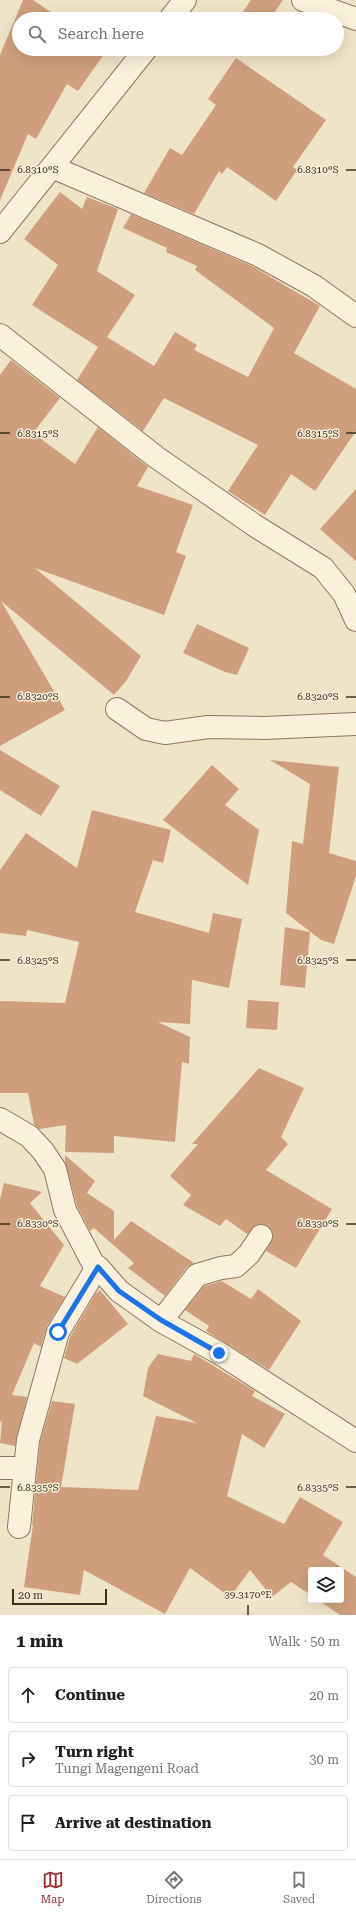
<!DOCTYPE html>
<html lang="en">
<head>
<meta charset="utf-8">
<style>
	:root { --surface:#fff; --page:#f6f6f6; --text:#202124; --muted:#757577; --line:#e0e0e0; --accent:#9e2a2b }
	body { margin:0; font-family:"Roboto Serif",serif; background:var(--page); color:var(--text) }
	.controls { position:absolute; right:12px; bottom:12px; display:grid; overflow:hidden; border-radius:4px; box-shadow:0 4px 16px #0002 }
	.controls button { width:36px; height:36px; display:grid; place-items:center; padding:0; border:0; border-bottom:1px solid var(--line); background:var(--surface); color:var(--text); font:20px sans-serif }
	.scale { position:absolute; left:12px; bottom:10px; width:95px; box-sizing:border-box; padding-left:4px; border:2px solid #3d2e20; border-top:0; font-size:11px; line-height:14px; white-space:nowrap; color:#3d2e20; -webkit-text-stroke:3px #f7eed8; paint-order:stroke }
	.stop { position:absolute; width:12px; height:12px; margin:-9px; border:3px solid #1a73e8; border-radius:50%; background:#fff }
	.stop.end { background:#1a73e8; border-color:#fff; box-shadow:0 1px 4px #0008 }
	.list { margin:0; padding:0; list-style:none }
	h2 { display:flex; justify-content:space-between; align-items:center; height:52px; margin:0; padding:0 16px; font-size:17px }
	h2 small { font-size:13px; font-weight:400; color:var(--muted) }
	.list li { display:grid; grid-template-columns:26px 1fr auto; gap:12px; align-items:center; box-sizing:border-box; height:56px; margin:0 8px 8px; padding:0 8px; border:1px solid var(--line); border-radius:4px }
	.list b { display:block; font-size:15px; white-space:nowrap }
	.list p { margin:0; font-size:13px; white-space:nowrap; color:var(--muted) }
	.list em { font-size:13px; font-style:normal; color:var(--muted) }
	.icon { flex:none; width:22px; height:22px; fill:none; stroke:currentColor; stroke-width:2; stroke-linecap:round; stroke-linejoin:round }
	.map { position:relative; flex:none; width:356px; height:1615px; overflow:hidden }
	.search { position:absolute; background:var(--surface); box-shadow:0 4px 16px #0002; left:12px; right:12px; top:12px; height:44px; display:flex; align-items:center; gap:10px; box-sizing:border-box; padding:0 14px; border-radius:22px; color:var(--muted); font-size:15px }
	.sheet { height:244px; background:var(--surface) }
	nav { display:flex; justify-content:space-around; align-items:center; box-sizing:border-box; height:56px; border-top:1px solid var(--line); background:var(--surface); font-size:11px; color:var(--muted) }
	nav a { display:grid; justify-items:center; gap:2px }
	nav .on { color:var(--accent) }
	.map>svg:first-child { display:block }
</style>
</head>
<body>
<div class="map">
<svg width="356" height="1615" viewBox="0 0 356 1615">
	<rect width="100%" height="100%" fill="#f0e4c8"/>
	<!-- building -->
	<path fill="#cf9f7d" d="M23,0H33L61,19H19V49L107,50L78,91L67,84L36,139L28,134L0,200V55Z
		M251,0H283L270,19H238Z
		M236,58L326,120L293,167L297,170L276,201L227,167L222,174L219,171L194,214L144,193L170,148L182,155L216,105L208,99Z
		M60,192L82,209L87,197L118,209L97,271L135,295L107,337L154,366L175,332L197,345L194,350L248,377L274,328L195,270L197,266L166,252L167,248L123,228L131,214L252,266L320,306L294,353L356,389V431L315,491L291,474L265,515L228,491L258,445L164,398L143,431L77,380L98,347L32,305L58,265L24,239Z
		M11,360L60,398L33,433L75,464L98,427L148,467L137,486L193,505L176,552L186,556L164,615L35,568L141,656L126,681L114,695L1,601L65,710L0,746V375Z
		M356,489V561L320,529Z
		M197,624L249,648L237,675L225,672L183,653Z
		M0,750L60,786L41,816L0,790Z
		M270,760L339,767L329,853L356,861V876L334,944L321,940L286,913L292,841L303,844L310,784Z
		M212,765L239,789L225,805L259,830L248,885L163,820Z
		M92,810L171,830L163,863L153,860L135,912L209,933L213,913L242,919L229,988L192,980L190,1024L158,1022L190,1037L189,1064L182,1062L175,1142L114,1136V1153L65,1152L66,1125L39,1129L34,1124L28,1093H0V1001L65,1003L79,942L27,930L26,936L0,933V870L26,833L77,868Z
		M285,927L310,932L305,988L280,985Z
		M248,1000L279,1002L277,1030L246,1028Z
		M259,1068L304,1088L281,1137L288,1144L266,1170L332,1209L296,1268L266,1251L273,1237L272,1231L268,1226L262,1224L256,1225L247,1234L226,1219L220,1226L183,1205L191,1195L170,1176L198,1144H192Z
		M65,1155L95,1181L87,1193L114,1211V1240L131,1221L194,1263L187,1267L165,1296L128,1268L134,1263L94,1228L90,1231L77,1206L65,1162Z
		M4,1183L42,1192L30,1203L64,1245L40,1286L65,1297L47,1326L41,1347L34,1343L12,1395L27,1397L15,1446L0,1443L2,1420L0,1423V1200Z
		M222,1281L251,1299L258,1289L301,1321L269,1370L206,1331L209,1326L185,1310L204,1286Z
		M100,1290L128,1324L77,1364L64,1358L70,1337L96,1293Z
		M158,1354L191,1361L194,1354L255,1391L252,1396L285,1414L264,1448L242,1434L227,1496L284,1524L300,1497L343,1522L323,1555L356,1577V1615H340L318,1600H341V1570H311V1595L291,1582L272,1597L250,1570L230,1597L190,1568L165,1614L84,1570L80,1595L24,1587L33,1525H32L40,1442L52,1401L75,1404L61,1487L138,1490L156,1416L197,1423L143,1396L148,1368Z"/>
	<g fill="none" stroke-linecap="round" stroke-linejoin="round">
		<defs>
			<path id="minor" d="M303,0L356,19
				M170,19L185,0
				M52,167L258,255L314,286L356,316
				M0,232L146,49
				M0,335L156,457L254,525L323,568L344,594L356,620
				M117,709L146,729L165,733L208,727L264,728L356,724
				M0,1119L29,1136L43,1151L55,1169L65,1210L96,1269L98,1267L119,1291L161,1321L219,1353L356,1441
				M161,1321L197,1275L221,1268L236,1266L249,1254L261,1236
				M0,1468H25
				M19,1527L28,1440L58,1332L96,1269"/>
		</defs>
		<!-- minor casing -->
		<use href="#minor" stroke="#8d765c" stroke-width="24"/>
		<!-- minor -->
		<use href="#minor" stroke="#faf1dc" stroke-width="22"/>
	</g>
	<g fill="none" stroke-linecap="round" stroke-linejoin="round">
		<!-- route -->
		<path stroke="#1a73e8" stroke-width="5" d="M58,1332L98,1267L119,1291L161,1320L219,1353"/>
	</g>
	<!-- ticks -->
	<path fill="none" stroke="#3d2e20" stroke-width="1.5" d="M0,170H10M346,170H356M0,433H10M346,433H356M0,697H10M346,697H356M0,960H10M346,960H356M0,1224H10M346,1224H356M0,1487H10M346,1487H356M248,1605V1615"/>
	<g font-size="10" text-anchor="middle" fill="#3d2e20" stroke="#f7eed8" stroke-width="3" stroke-linejoin="round" paint-order="stroke">
		<text x="38" y="173">6.8310°S</text>
		<text x="318" y="173">6.8310°S</text>
		<text x="38" y="437">6.8315°S</text>
		<text x="318" y="437">6.8315°S</text>
		<text x="38" y="700">6.8320°S</text>
		<text x="318" y="700">6.8320°S</text>
		<text x="38" y="964">6.8325°S</text>
		<text x="318" y="964">6.8325°S</text>
		<text x="38" y="1227">6.8330°S</text>
		<text x="318" y="1227">6.8330°S</text>
		<text x="38" y="1491">6.8335°S</text>
		<text x="318" y="1491">6.8335°S</text>
		<text x="248" y="1598">39.3170°E</text>
	</g>
</svg>
<div class="controls">
<button><svg class="icon" aria-label="layers" viewBox="0 0 24 24"><path d="M12 4l9 5-9 5-9-5zM3 14l9 5 9-5"/></svg></button>
</div>
<div class="scale">20 m</div>
<div class="stop" style="left:58px;top:1332px"></div>
<div class="stop end" style="left:219px;top:1353px"></div>
<div class="search"><svg class="icon" aria-label="search" viewBox="0 0 24 24"><circle cx="10" cy="10" r="6"/><path d="M15 15l6 6"/></svg>Search here</div>
</div>
<section class="sheet">
<h2>1 min<small>Walk · 50 m</small></h2>
<ul class="list">
<li><svg class="icon" aria-label="ahead" viewBox="0 0 24 24"><path d="M12 20V5M6 11l6-6 6 6"/></svg><div><b>Continue</b></div><em>20 m</em></li>
<li><svg class="icon" aria-label="right" viewBox="0 0 24 24"><path d="M7 20v-9h11M14 6l5 5-5 5"/></svg><div><b>Turn right</b><p>Tungi Magengeni Road</p></div><em>30 m</em></li>
<li><svg class="icon" aria-label="arrive" viewBox="0 0 24 24"><path d="M6 21V4h12l-3 4 3 4H6"/></svg><div><b>Arrive at destination</b></div></li>
</ul>
</section>
<nav>
<a class="on"><svg class="icon" aria-label="map" viewBox="0 0 24 24"><path d="M3 6l6-2 6 2 6-2v14l-6 2-6-2-6 2zM9 4v14M15 6v14"/></svg>Map</a>
<a><svg class="icon" aria-label="directions" viewBox="0 0 24 24"><path d="M12 3l9 9-9 9-9-9zM9 14v-3h6M13 9l2 2-2 2"/></svg>Directions</a>
<a><svg class="icon" aria-label="saved" viewBox="0 0 24 24"><path d="M7 4h10v16l-5-4-5 4z"/></svg>Saved</a>
</nav>
</body>
</html>
